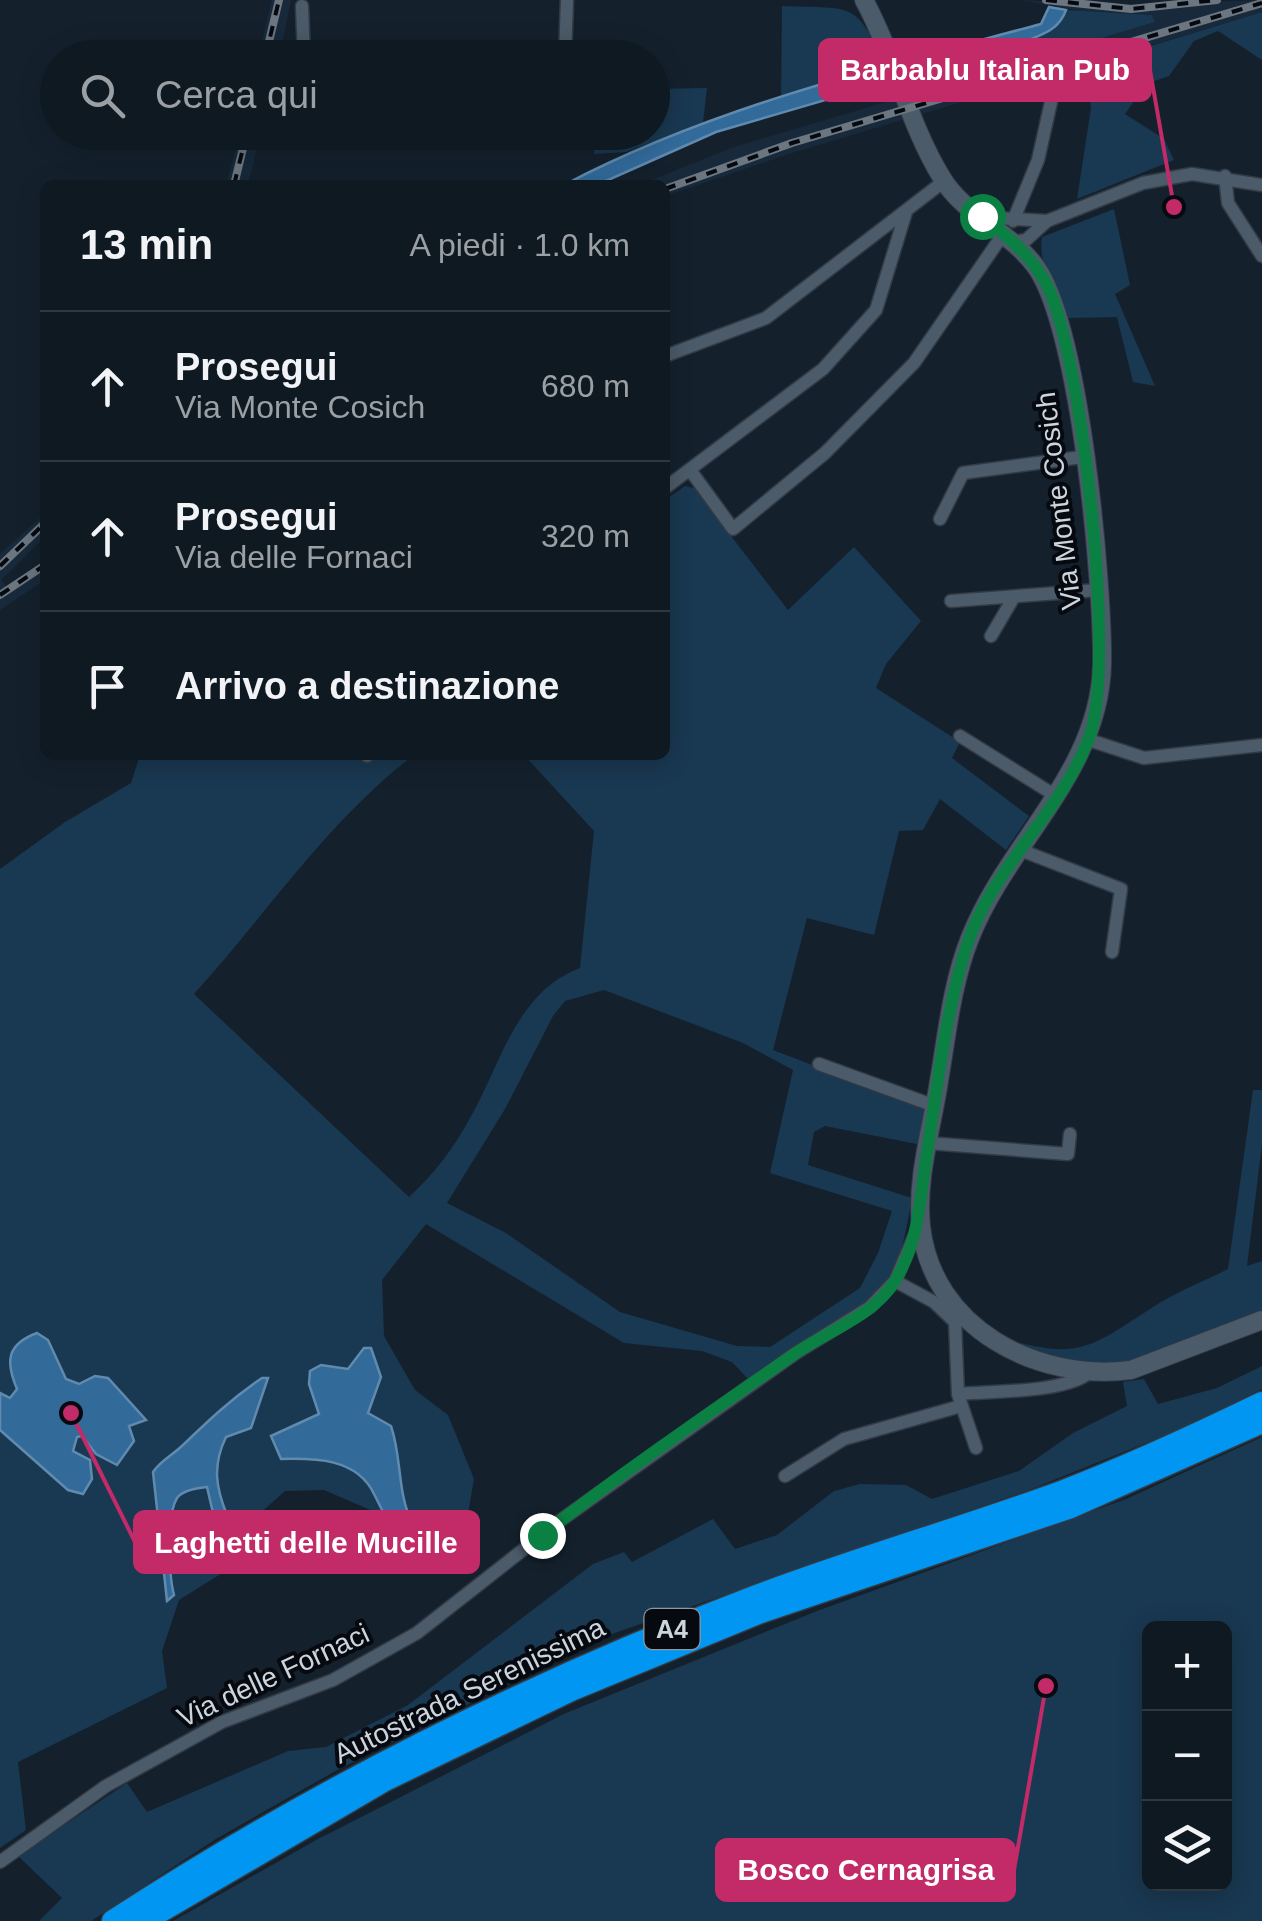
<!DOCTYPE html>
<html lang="it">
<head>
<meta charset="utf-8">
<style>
	:root { --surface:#0f1922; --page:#18222a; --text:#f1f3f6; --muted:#9ba0a5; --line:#2f3840 }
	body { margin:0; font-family:Helvetica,sans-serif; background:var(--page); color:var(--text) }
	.controls { position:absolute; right:30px; bottom:30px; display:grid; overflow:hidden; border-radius:15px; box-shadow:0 5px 25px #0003 }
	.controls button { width:90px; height:90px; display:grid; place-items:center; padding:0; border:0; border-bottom:2px solid var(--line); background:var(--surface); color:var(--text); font:50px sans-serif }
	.stop { position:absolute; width:30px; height:30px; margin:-22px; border:8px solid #0b8043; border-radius:50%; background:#fff }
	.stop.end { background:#0b8043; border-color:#fff; box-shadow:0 2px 10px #0008 }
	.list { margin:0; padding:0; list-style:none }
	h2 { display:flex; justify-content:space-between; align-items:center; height:130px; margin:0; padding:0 40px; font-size:42px }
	h2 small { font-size:32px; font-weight:400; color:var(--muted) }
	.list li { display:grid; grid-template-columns:65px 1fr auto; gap:30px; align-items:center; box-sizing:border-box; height:150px; padding:0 40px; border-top:2px solid var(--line) }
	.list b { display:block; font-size:38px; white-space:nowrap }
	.list p { margin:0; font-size:32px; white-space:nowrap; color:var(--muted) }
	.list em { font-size:32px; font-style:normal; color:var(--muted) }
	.icon { flex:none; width:55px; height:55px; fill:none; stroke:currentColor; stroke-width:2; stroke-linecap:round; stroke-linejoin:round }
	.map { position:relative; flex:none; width:1262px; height:1921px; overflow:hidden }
	.search { position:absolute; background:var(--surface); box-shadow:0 5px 25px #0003; left:40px; top:40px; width:630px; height:110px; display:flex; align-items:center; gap:25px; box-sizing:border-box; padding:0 35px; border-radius:55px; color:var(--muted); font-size:38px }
	.panel { position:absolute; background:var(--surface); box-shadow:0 5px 25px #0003; left:40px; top:180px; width:630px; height:580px; border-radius:15px }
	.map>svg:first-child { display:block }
</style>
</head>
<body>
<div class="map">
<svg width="1262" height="1921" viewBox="0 0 1262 1921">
	<rect width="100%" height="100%" fill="#14212d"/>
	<!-- built -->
	<path fill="#17293a" d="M272,0H291L281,50L279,57H258Z
		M1020,0L1112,5L1262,0V12L789,154L665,196V185H639L734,147L1155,22L1152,15L1097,14Z
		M240,133H261L248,185H226Z
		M45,513V537L1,580L6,586L45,560V580L0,610V554Z"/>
	<!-- green -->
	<path fill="#193851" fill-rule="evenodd" d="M782,6C859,9 851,0 890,68L781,99Z
		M1066,10L1152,15L1155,22L939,87L936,68L1053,30Z
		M1262,12V60L1218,31L1194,41L1169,76L1146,84L1125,114L1164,139L1174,160L1077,199L1091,108L1085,66Z
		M707,88L703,123L626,152L594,154L595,133L652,132L653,89Z
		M1114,209L1130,285L1115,294L1155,386L1133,382L1117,317L1068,318C1058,290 1037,268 1042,237Z
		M685,486L694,488L788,610L854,547L921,621L886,664L876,688L960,742L952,758L1029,816L1006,850L940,799L923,830L899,831L874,935L807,918L773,1050L927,1109L922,1145L825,1126L814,1132L808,1165L912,1198C907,1223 904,1250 891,1273C867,1317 789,1350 748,1379L732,1362L702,1351L624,1343L426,1224L382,1280L384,1336L415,1390L448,1415L474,1479L464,1537L440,1571L392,1545L375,1512L324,1490L285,1491L247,1525L235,1565L179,1600L162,1651L167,1688L18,1762L26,1830L0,1848V869L65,822L131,783L140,755H414C327,821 267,914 194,994L409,1197C434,1174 454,1148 470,1118C501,1064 516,992 580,968L594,831L524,755H665V500ZM604,990L743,1043L793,1070L770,1173L892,1211L878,1253L860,1288L770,1347L737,1346L620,1312L506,1233L447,1203L505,1109L553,1016L565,1001Z
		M1253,1090H1262V1144L1247,1266L1262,1261V1314C1215,1332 1159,1365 1108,1367C1069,1369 1033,1351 997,1337C1077,1359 1084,1352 1150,1309C1174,1293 1202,1282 1228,1269Z
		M1262,1366V1389L1181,1429L1029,1490L600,1638L339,1769L216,1839L91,1921H39L62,1898L18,1856L127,1783L147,1812L288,1751L326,1747L408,1705L593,1564L624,1552L632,1562L713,1519L735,1549L777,1535L834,1491L860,1484L906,1485L932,1499L1019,1471L1073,1433L1127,1406L1123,1382L1144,1379L1158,1404L1217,1388Z
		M1262,1437V1921H173L318,1839L566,1713L817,1611L1126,1499ZM1150,1628H1224V1884H1150Z"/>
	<!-- water -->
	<path fill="#326a9a" stroke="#608aae" stroke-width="2.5" d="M1049,7L1066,10C1059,30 1043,34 1024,42L716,132L597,185H564C712,107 880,67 1041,24Z
		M37,1333L48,1340L66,1379L79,1384L95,1376L108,1378L146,1420L129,1426L134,1441L117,1465L96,1454L82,1436L77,1437L73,1451L90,1460L92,1479L83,1494L68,1490L0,1430V1393L10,1398L17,1389C5,1361 7,1344 37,1333Z
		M364,1348H371L381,1377L368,1413L391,1426C402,1458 397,1492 412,1523L402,1534C387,1524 382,1509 374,1494C357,1458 314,1458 281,1459L271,1436L319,1414L309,1384L310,1371L321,1365L348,1369Z
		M262,1378H268L251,1428L226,1437C212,1466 216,1488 227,1515L214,1517L207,1487C197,1488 183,1490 177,1498C166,1516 169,1576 174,1595L167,1601L153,1472C161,1460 173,1455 183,1445C209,1420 231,1399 262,1378Z"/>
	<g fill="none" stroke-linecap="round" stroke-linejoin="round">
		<defs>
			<path id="street" d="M302,6L304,58
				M565,58L567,0
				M308,132V133
				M1225,176L1228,203L1262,256
				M982,217L1047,221L1143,183L1192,174L1262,185
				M1013,221L1038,160L1051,102
				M1014,242L1026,240L1047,221
				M665,356L766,318L943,182
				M690,470L733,529L825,453L914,363L1004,233
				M665,488L823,369L876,310L906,212
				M940,519L963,473L1082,457
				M951,601L1098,590
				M991,636L1014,597
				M960,736L1056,796
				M1089,740L1144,758L1262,745
				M367,756L368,755
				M1018,849L1121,889L1112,952
				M819,1064L935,1106
				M928,1143L1068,1154L1070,1134
				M895,1281L934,1302L955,1322L958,1394L976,1448
				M958,1394C992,1391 1066,1393 1090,1372
				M785,1476L844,1439L961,1406
				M0,1862L106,1786L222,1722L333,1680L417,1633L561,1520L796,1353L870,1307L895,1281L920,1223"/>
			<path id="secondary" d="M864,0C895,57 908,123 942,178C964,215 1010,231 1036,267C1080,329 1103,583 1102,664C1100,772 1007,843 970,938C952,983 947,1034 939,1081C932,1128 916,1178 921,1226C932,1328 1037,1382 1131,1370L1262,1320"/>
			<path id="highway" d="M113,1921C313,1791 524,1685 746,1600C850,1560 957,1530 1061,1492C1130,1466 1196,1435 1262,1403
				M144,1921L385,1780L571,1690L758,1613L1071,1507L1262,1422"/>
		</defs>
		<!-- street casing -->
		<use href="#street" stroke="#323b45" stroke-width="15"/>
		<!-- secondary casing -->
		<use href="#secondary" stroke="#323b45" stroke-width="20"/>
		<!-- highway casing -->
		<use href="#highway" stroke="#323b45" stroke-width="25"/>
		<!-- street -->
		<use href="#street" stroke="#4c5b69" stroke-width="12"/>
		<!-- secondary -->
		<use href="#secondary" stroke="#4c5b69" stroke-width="18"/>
		<!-- highway -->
		<use href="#highway" stroke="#0096f2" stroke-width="22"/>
		<defs>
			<path id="rail" d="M1046,0L1131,9L1217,0
				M265,58L279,0
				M234,185L247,132
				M665,189L792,143L1262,3
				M0,566L45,523
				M0,595L45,565"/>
		</defs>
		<!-- rail casing -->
		<use href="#rail" stroke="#6b7680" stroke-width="8"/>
		<!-- rail -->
		<use href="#rail" stroke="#060a10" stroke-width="4" stroke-dasharray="11" stroke-linecap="butt"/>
	</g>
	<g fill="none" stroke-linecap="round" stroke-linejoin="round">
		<!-- route -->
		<path stroke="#0b8043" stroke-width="12" d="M542,1535C623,1472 709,1413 793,1355C826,1332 874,1316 895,1281C919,1241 919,1204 926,1160C937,1089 945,1012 968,942C994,866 1061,812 1089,738C1117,666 1082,355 1047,285C1032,256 1007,236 982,216"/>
	</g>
	<g text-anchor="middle" stroke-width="8" stroke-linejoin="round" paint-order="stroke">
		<!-- shield labels -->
		<rect fill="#060a10" stroke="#9198a0" stroke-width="2.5" x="644.5" y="1609" width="55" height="40" rx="8"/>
		<g font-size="25" font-weight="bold" fill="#ccd5dd">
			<text x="672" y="1638">A4</text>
		</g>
		<!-- street labels -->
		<g font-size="28" fill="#ccd5dd" stroke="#060a10">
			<text transform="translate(1058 501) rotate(-97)" y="10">Via Monte Cosich</text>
			<text transform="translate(273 1675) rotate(-25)" y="10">Via delle Fornaci</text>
			<text transform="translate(469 1690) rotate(-26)" y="10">Autostrada Serenissima</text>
		</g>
	</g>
	<!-- callouts -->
	<path fill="none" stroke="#c32b68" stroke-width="4" d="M1174 207L1150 70M71 1413L135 1542M1046 1686L1014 1870"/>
	<g fill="#c32b68" stroke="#060a10" stroke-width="4">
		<circle cx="1174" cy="207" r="10"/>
		<circle cx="71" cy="1413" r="10"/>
		<circle cx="1046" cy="1686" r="10"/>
	</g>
	<g fill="#c32b68" stroke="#c32b68" stroke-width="4">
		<rect x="820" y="40" width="330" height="60" rx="10"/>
		<rect x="135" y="1512" width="343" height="60" rx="10"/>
		<rect x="717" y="1840" width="297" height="60" rx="10"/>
	</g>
	<g font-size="30" text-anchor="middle" font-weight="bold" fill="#fff">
		<text x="985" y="80">Barbablu Italian Pub</text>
		<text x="306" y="1553">Laghetti delle Mucille</text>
		<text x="866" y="1880">Bosco Cernagrisa</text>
	</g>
</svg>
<div class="controls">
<button>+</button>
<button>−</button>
<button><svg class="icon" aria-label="layers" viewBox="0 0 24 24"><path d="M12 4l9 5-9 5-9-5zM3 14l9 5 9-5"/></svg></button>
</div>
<div class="stop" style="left:982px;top:216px"></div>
<div class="stop end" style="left:542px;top:1535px"></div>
<div class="search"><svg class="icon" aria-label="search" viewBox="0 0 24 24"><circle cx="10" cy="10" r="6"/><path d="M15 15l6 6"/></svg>Cerca qui</div>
<section class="panel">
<h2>13 min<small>A piedi · 1.0 km</small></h2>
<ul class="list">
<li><svg class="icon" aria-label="ahead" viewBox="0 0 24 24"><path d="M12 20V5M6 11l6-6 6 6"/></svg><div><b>Prosegui</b><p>Via Monte Cosich</p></div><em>680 m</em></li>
<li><svg class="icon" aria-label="ahead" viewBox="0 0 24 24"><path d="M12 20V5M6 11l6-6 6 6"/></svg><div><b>Prosegui</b><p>Via delle Fornaci</p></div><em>320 m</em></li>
<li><svg class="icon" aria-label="arrive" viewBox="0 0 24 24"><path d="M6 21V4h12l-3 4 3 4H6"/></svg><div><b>Arrivo a destinazione</b></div></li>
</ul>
</section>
</div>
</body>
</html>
